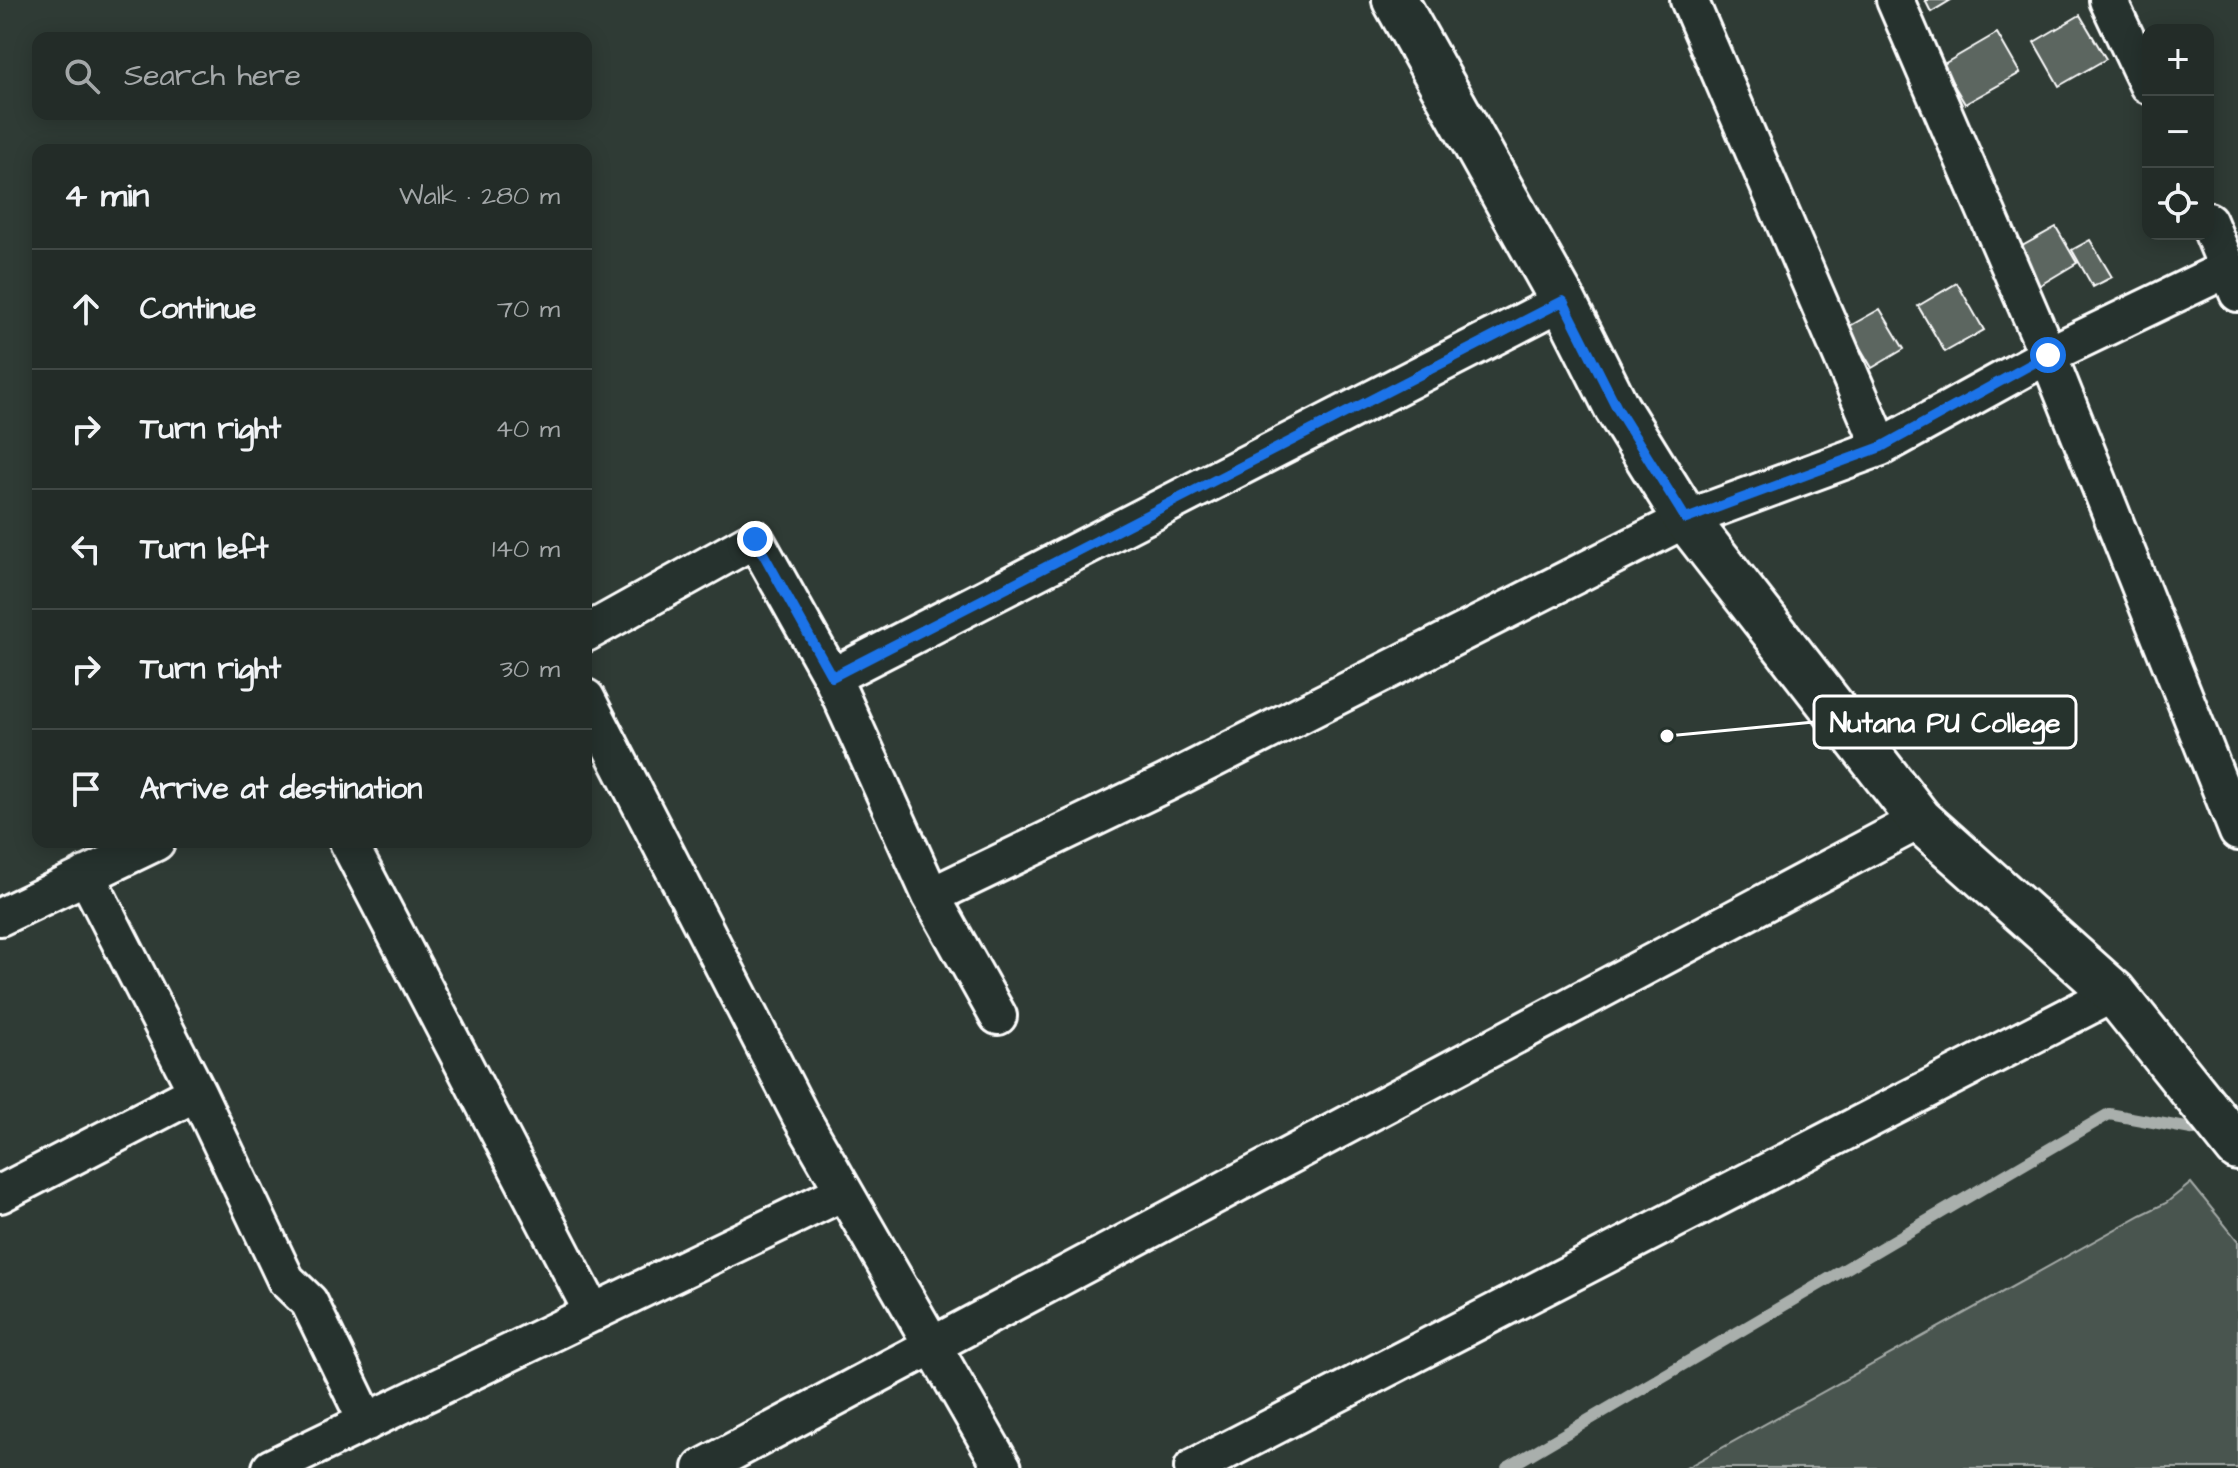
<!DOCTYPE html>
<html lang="en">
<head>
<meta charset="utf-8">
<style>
	:root { --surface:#232c28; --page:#2f3834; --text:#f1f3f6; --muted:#a3a7a8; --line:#404845 }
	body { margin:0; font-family:"Architects Daughter",sans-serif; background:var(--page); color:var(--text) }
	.controls { position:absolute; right:24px; top:24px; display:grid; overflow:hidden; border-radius:16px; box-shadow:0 4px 20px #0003 }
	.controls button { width:72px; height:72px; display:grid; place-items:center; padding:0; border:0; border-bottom:2px solid var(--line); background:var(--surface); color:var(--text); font:40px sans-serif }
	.stop { position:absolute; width:24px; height:24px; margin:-18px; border:6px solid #1a73e8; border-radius:50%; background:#fff }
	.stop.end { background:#1a73e8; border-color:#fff; box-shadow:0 2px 8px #0008 }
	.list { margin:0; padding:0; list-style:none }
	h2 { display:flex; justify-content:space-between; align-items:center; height:104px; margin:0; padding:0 32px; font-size:34px }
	h2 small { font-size:26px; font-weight:400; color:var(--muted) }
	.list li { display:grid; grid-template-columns:52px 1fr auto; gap:24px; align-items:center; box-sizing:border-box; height:120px; padding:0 32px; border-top:2px solid var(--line) }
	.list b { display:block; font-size:30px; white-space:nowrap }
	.list em { font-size:26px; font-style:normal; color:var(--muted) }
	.icon { flex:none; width:44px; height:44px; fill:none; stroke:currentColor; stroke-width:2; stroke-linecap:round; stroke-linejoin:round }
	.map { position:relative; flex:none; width:2238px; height:1468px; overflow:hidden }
	.search { position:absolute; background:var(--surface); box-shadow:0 4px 20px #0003; left:32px; top:32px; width:560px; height:88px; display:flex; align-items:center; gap:20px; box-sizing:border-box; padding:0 28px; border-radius:16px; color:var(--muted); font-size:30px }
	.panel { position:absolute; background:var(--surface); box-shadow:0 4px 20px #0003; left:32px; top:144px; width:560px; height:704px; border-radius:16px }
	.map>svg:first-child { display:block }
</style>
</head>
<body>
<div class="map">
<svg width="2238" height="1468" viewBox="0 0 2238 1468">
	<rect width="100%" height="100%" fill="#2f3b35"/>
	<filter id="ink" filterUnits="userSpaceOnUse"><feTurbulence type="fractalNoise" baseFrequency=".0125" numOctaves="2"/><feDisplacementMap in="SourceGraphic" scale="16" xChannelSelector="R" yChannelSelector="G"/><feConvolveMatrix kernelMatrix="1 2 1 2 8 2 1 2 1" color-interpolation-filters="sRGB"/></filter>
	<g filter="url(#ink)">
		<!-- green -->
		<path fill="#4a544f" stroke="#a4aaa7" stroke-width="2" d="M2191,1183L2238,1241V1468H1686L2141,1215L2166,1203Z"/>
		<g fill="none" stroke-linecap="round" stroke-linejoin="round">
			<!-- stream -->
			<path stroke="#a9afac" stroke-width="12" d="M1507,1468L2109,1114L2208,1132"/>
		</g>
		<!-- building -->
		<path fill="#5b6661" stroke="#fff" stroke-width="2" d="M1925,0H1951L1931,12Z
			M2080,15L2106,59L2059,86L2034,42Z
			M1997,33L2020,73L1965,104L1942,65Z
			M2056,227L2077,263L2037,287L2015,250Z
			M2090,240L2112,277L2093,287L2072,250Z
			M1957,283L1984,330L1945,352L1918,306Z
			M1880,309L1904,349L1872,368L1848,327Z"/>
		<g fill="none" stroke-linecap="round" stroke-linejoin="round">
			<defs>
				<path id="street" d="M1689,0L1881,447
					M1895,0L2048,355L2238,832
					M2108,0L2148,85
					M2208,221L2238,293
					M586,633L755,539L832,677L1563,301
					M832,677L931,896L998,1016
					M586,698L800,1115L1003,1468
					M348,842L593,1313
					M86,875L197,1092L286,1280L309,1302L367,1422
					M931,896L1166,783L1686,519L1881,447L2048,355L2229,268
					M0,917L156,842
					M0,1194L197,1092
					M271,1468L843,1192
					M702,1468L1920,820
					M1193,1468L2114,993"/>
				<path id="secondary" d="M1395,0L1563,301L1617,408L1686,519L1920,820L2114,993L2238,1148"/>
			</defs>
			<!-- street casing -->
			<use href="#street" stroke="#fff" stroke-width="42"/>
			<!-- secondary casing -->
			<use href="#secondary" stroke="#fff" stroke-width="50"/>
			<!-- street -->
			<use href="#street" stroke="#26332d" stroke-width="36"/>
			<!-- secondary -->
			<use href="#secondary" stroke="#26332d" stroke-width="44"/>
		</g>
	</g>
	<g fill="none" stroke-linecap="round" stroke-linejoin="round" filter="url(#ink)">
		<!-- route -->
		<path stroke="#1a73e8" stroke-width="10" d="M755,539L832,677L1563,301L1617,408L1686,519L1881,447L2048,355"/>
	</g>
	<!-- callouts -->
	<path fill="none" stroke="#fff" stroke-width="3" d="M1667 736L1814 722"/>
	<circle fill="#fff" stroke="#26332d" stroke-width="3" cx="1667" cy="736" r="8"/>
	<rect fill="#26332d" stroke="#fff" stroke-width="3" x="1814" y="696" width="262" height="52" rx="8"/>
	<g font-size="28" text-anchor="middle" font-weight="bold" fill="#fff">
		<text x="1945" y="732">Nutana PU College</text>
	</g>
</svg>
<div class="controls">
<button>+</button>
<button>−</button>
<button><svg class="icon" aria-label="locate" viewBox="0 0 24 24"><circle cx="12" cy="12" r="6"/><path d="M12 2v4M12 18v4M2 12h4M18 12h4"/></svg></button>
</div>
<div class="stop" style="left:2048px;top:355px"></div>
<div class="stop end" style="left:755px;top:539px"></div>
<div class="search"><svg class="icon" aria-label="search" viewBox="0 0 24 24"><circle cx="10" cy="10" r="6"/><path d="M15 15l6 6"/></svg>Search here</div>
<section class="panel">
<h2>4 min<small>Walk · 280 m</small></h2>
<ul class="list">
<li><svg class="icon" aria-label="ahead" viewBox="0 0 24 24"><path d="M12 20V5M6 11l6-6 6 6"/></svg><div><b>Continue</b></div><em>70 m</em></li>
<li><svg class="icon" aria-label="right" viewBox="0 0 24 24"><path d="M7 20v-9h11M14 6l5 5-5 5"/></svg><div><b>Turn right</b></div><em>40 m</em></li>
<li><svg class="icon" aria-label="left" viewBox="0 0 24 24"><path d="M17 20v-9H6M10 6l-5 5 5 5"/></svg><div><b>Turn left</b></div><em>140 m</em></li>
<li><svg class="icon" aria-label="right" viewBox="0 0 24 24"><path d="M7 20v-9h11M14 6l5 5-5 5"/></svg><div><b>Turn right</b></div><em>30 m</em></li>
<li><svg class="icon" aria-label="arrive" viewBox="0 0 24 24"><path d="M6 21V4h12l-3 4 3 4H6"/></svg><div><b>Arrive at destination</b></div></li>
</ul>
</section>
</div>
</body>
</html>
